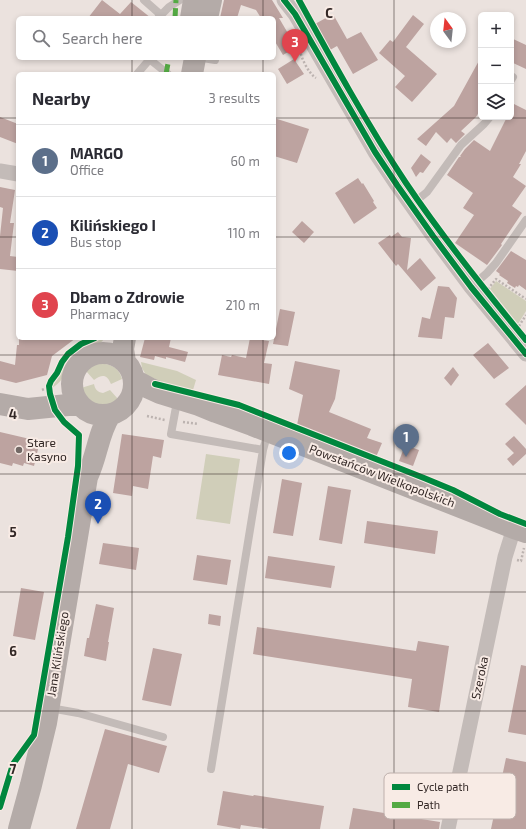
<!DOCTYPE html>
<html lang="en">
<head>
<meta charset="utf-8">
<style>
	:root { --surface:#fff; --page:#f2f2f3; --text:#2b2b33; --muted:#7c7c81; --line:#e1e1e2; --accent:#db2777 }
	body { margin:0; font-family:"Exo 2",sans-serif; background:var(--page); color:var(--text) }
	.controls { position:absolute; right:12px; top:12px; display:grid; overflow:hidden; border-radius:6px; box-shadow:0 2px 6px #0003 }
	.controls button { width:36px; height:36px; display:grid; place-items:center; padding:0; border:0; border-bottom:1px solid var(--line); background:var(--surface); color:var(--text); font:20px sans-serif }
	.compass { position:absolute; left:430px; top:12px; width:36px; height:36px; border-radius:50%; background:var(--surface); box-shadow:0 2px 6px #0003; rotate:345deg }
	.you { position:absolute; left:289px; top:453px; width:14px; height:14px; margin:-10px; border:3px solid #fff; border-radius:50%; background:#1a73e8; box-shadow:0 0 0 6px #1a73e833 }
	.badge { display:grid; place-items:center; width:26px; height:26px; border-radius:50%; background:var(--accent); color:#fff; font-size:13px; font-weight:700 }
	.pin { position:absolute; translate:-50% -33px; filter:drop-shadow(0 1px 2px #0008) }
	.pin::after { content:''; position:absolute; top:21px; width:14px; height:12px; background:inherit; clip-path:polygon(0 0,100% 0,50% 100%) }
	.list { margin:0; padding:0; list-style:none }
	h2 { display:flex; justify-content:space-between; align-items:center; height:52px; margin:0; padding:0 16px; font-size:17px }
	h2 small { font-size:13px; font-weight:400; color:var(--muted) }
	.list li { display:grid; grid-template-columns:26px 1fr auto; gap:12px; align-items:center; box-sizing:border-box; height:72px; padding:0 16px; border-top:1px solid var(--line) }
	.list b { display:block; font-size:15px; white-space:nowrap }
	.list p { margin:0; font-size:13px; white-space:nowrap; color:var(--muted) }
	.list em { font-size:13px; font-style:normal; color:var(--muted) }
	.icon { flex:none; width:22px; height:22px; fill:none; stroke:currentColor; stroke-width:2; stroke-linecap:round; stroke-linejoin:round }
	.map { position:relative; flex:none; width:526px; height:829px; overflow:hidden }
	.search { position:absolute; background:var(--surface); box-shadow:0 2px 6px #0003; left:16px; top:16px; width:260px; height:44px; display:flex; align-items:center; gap:10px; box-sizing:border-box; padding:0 14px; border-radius:6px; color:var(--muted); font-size:15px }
	.panel { position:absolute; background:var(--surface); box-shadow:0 2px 6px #0003; left:16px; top:72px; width:260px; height:268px; border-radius:6px }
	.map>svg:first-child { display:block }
</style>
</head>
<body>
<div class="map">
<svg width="526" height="829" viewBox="0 0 526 829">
	<rect width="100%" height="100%" fill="#ebe2de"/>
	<!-- green -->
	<path fill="#d0ceb9" d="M496,281L526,301V311L518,324L490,289Z
		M100,338H105C97,349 86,347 77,356C67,366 65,381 52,388C52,382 56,380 59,375C67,363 69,353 83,346C89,344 94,342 100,338Z
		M141,362L177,371L196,380L193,390L166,384L146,375L142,368Z
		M98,364C109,363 119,367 122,379L111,384C107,374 102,374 94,380L86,371L90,367Z
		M94,384C95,389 97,392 103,393L110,390L118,399C104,412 87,406 81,388Z
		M206,454L240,459L230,524L196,519Z"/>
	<!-- building -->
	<path fill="#bda3a0" d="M102,0L120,14L131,2L151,18H88Z
		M224,0H272L283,18H279L296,47L283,55L274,40V18H261L256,10L241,5L237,18H220Z
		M333,14L347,39L361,32L378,60L353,74L337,46L330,50L315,24Z
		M413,15L424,24L406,47L437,74L412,102L395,87L405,76L379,53L390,40L393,42Z
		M511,38L526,45V69L511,62Z
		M481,57V109L476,117L461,131L465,134L456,143L451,138L447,143L436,132L426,146L417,139L454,106Z
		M294,59L304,74L287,84L278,69Z
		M514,104L526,110V151L519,164H521L513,177L526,186L512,206L522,213L501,244L502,245L487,265L455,243L474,215L463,208L473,193L447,175L459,157H461L460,156L465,149L474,140L490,151L507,117H511V110Z
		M0,117L18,124V144L0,137Z
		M274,118L309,129L297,163L274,156Z
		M421,154L431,162L423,173L420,172L416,177L411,168Z
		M358,178L362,184L363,183L374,201L373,202L377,208L354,224L335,193Z
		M0,187L15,190L10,223H14L10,256L18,257V271L0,269V236L3,208L0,207Z
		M302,221L314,232L304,243L292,232Z
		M398,232L402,237L411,238L407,270L420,258L436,278L421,291L398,264L396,266L378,243L390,235L391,237Z
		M511,251L526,260V290L519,285L518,287L516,286L515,288L507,283L508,281L499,275L500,274L496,271Z
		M438,286L449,287L457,298L454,318L445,317L442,339L418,337L422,317L430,319Z
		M280,309L295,312L288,346L273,344Z
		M19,338H76L52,356L47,375L16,383L0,379V361L15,365L17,345H19Z
		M145,338H171L169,347L188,352L185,362L166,357V359L155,356L154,360L140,357Z
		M250,338L269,341L264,363L272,364L269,384L218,375L222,355L231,357L232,355L246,358Z
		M488,343L509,368L494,379L473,355Z
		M295,361L340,370L335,399L329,412L371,429L367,438L382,443L376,457L297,425L303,395L289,389Z
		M453,367L459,375L451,386L444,378Z
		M526,385V425L505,404Z
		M0,432L30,439L29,442L39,445L34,466L24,463L23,466L13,463L12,466L0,463Z
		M122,434L164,440L161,458L153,456L148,489L133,486L132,496L113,493Z
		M514,436L526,449V454L513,466L507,459L514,453L505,444Z
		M405,445L419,450L413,466L399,461Z
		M282,479L302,483L293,536L273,533Z
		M328,486L351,490L342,544L319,540Z
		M367,521L438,531L435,554L364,543Z
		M103,543L139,548L136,570L99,564Z
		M197,555L231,560L227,585L193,580Z
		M268,556L335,566L331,588L265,578Z
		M21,588L44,592L35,640L13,636Z
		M96,604L114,608L108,642H109L106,661L84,656L87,638H89Z
		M209,614L221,616L220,626L208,624Z
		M257,627L416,651L418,641L449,646L439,712L408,707L412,679L253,654Z
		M153,648L182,654L171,706L142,700Z
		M521,665L526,666V735L508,732Z
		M105,729L167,746L159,773L128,764L110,829H76Z
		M506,758L526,762V829H491Z
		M223,791L253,796L254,795L324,806L320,829H269L241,825L240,829L217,825Z
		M353,808L440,822L439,829H349Z"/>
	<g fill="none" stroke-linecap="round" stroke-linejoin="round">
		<!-- path -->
		<path stroke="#bcb3b0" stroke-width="2.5" stroke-dasharray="2 2" stroke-linecap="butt" d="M300,50C301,58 309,74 316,78
			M488,289L496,279L526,299
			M519,326L526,315
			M42,390L49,387
			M147,416L165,420
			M183,422L198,424
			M517,560L521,561L524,548"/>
		<!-- lane -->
		<path stroke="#c3bbb8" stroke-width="8" d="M144,0L161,15
			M158,18L169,7L180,0
			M148,58L168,74
			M203,58L215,60
			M137,74L149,60
			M511,80L513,77
			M411,205L427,192L461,145L484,124L490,117
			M471,287L487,273L496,263L526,220
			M176,407L171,434L263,450L268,432
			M50,708L78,713L163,737
			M211,769L263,450"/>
		<!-- street -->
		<path stroke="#c3bbb8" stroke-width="15" d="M284,0L295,14L375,152L397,185L433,236L471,287L526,354
			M0,171L18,174
			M448,829L505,557L514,528"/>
		<!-- secondary -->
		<path stroke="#b4aba8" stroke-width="22" d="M191,18L194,0
			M207,18L211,0
			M192,74L195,58
			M125,338L123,349L125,362
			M72 384a31 31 0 1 1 62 0a31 31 0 1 1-62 0Z
			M134,380L149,388L160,393L199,405L216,412L252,425L514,528L526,532
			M0,404L28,409L68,405H80
			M19,829L31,785L46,723L87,477C97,457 98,433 110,415"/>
		<!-- quiet -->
		<path stroke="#54aa44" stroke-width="5" stroke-dasharray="10 5" stroke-linecap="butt" d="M175,18L176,0
			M166,74L169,58"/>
		<defs>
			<path id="cycleway" d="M284,0L295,14L375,152L397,185L433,236L471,287L526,354
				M299,0C333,62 367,124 406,183C443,238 484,289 526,340
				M155,384L239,405L424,478L453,490L500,514L526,524
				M0,807L13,764L34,735L68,537L78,466L79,435L64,422L55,410L50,394L49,386L51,381L57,373L62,362L68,354L81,344L95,338"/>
		</defs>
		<!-- cycleway casing -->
		<use href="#cycleway" stroke="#f8ebe5" stroke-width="8"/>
		<!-- cycleway -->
		<use href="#cycleway" stroke="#00873e" stroke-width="6"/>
	</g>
	<!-- grid -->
	<path fill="none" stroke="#332826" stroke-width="1" stroke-opacity="0.55" d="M132,0V18M263,0V18M394,0V829M132,58V74M263,58V74M0,118H18M274,118H526M0,237H18M274,237H526M132,338V829M263,338V829M0,355H526M0,474H526M0,592H526M0,711H526"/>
	<!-- markers -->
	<circle fill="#736966" stroke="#f8ebe5" stroke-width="1.5" cx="19" cy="450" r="4"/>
	<g text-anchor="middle" stroke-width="4" stroke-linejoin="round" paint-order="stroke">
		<!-- poi labels -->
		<g font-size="12" fill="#332826" stroke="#f8ebe5" text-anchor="start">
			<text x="27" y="447">Stare<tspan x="27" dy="14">Kasyno</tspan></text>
		</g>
		<!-- street labels -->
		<g font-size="12" fill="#332826" stroke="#f8ebe5">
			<text transform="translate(382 476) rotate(21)" y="4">Powstańców Wielkopolskich</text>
			<text transform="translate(58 654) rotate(-81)" y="4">Jana Kilińskiego</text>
			<text transform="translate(480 678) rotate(-78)" y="4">Szeroka</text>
		</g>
	</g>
	<!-- legend -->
	<rect x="384" y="773" width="132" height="46" rx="6" fill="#f8ebe5" stroke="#bdb0ac" stroke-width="1"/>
	<rect x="392" y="784" width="18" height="6" fill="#00873e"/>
	<rect x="392" y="802" width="18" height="6" fill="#54aa44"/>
	<g font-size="11" fill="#332826">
		<text x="417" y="791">Cycle path</text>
		<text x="417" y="809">Path</text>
	</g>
	<g font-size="13" text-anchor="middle" font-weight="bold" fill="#332826" stroke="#f8ebe5" stroke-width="4" stroke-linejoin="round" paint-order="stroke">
		<text x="329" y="18">C</text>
		<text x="13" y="419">4</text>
		<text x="13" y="537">5</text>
		<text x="13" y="656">6</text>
		<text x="13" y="774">7</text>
	</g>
</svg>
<div class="controls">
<button>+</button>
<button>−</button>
<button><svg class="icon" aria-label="layers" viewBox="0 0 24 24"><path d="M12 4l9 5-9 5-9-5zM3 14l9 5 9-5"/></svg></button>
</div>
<svg class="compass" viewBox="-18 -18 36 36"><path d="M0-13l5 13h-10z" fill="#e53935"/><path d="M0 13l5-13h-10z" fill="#7c7c81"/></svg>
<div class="you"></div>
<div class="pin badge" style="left:406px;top:457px;background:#5c6f8a">1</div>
<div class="pin badge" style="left:98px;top:524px;background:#1a4fb4">2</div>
<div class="pin badge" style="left:295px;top:62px;background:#e0444e">3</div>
<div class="search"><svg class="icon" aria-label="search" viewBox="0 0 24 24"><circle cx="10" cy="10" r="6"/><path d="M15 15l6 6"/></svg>Search here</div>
<section class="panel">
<h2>Nearby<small>3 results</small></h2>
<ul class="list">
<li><span class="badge" style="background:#5c6f8a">1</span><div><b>MARGO</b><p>Office</p></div><em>60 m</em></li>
<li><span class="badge" style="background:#1a4fb4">2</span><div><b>Kilińskiego I</b><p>Bus stop</p></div><em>110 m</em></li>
<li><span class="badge" style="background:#e0444e">3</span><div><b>Dbam o Zdrowie</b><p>Pharmacy</p></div><em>210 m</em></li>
</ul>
</section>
</div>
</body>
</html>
